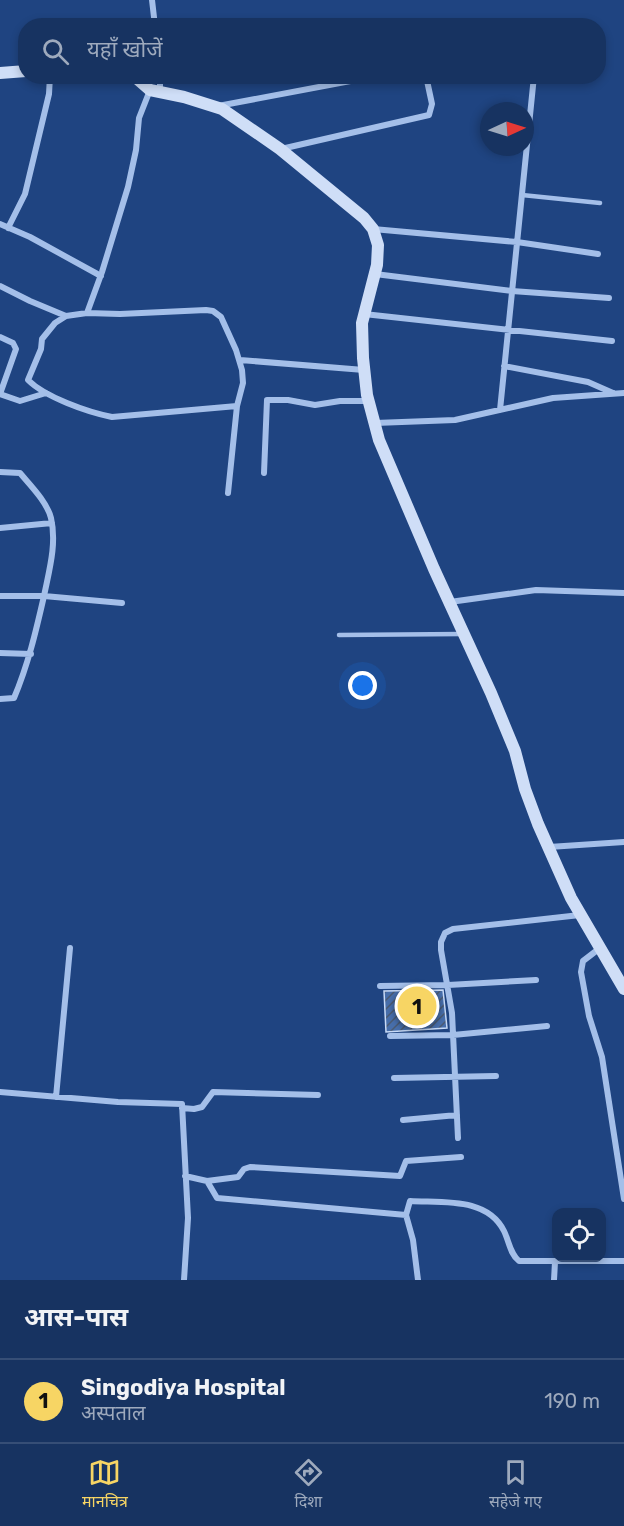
<!DOCTYPE html>
<html lang="hi">
<head>
<meta charset="utf-8">
<style>
	:root { --surface:#173361; --page:#243f6a; --text:#f1f3f6; --muted:#9eaabd; --line:#364e76; --accent:#f7d564 }
	body { margin:0; font-family:Rubik,"Noto Sans Devanagari",sans-serif; background:var(--page); color:var(--text) }
	.controls { position:absolute; right:18px; bottom:18px; display:grid; overflow:hidden; border-radius:12px; box-shadow:0 3px 9px #0003 }
	.controls button { width:54px; height:54px; display:grid; place-items:center; padding:0; border:0; border-bottom:2px solid var(--line); background:var(--surface); color:var(--text); font:30px sans-serif }
	.compass { position:absolute; left:480px; top:102px; width:54px; height:54px; border-radius:50%; background:var(--surface); box-shadow:0 3px 9px #0003; rotate:86deg }
	.you { position:absolute; left:363px; top:686px; width:21px; height:21px; margin:-15px; border:4px solid #fff; border-radius:50%; background:#1a73e8; box-shadow:0 0 0 9px #1a73e833 }
	.badge { display:grid; place-items:center; width:39px; height:39px; border-radius:50%; background:var(--accent); color:#111; font-size:20px; font-weight:700 }
	.pin { position:absolute; translate:-50% -50%; border:3px solid #fff; box-shadow:0 2px 6px #0006 }
	.list { margin:0; padding:0; list-style:none }
	h2 { display:flex; justify-content:space-between; align-items:center; height:78px; margin:0; padding:0 24px; font-size:26px }
	h2 small { font-size:20px; font-weight:400; color:var(--muted) }
	.list li { display:grid; grid-template-columns:39px 1fr auto; gap:18px; align-items:center; box-sizing:border-box; height:84px; padding:0 24px; border-top:2px solid var(--line) }
	.list b { display:block; font-size:22px; white-space:nowrap }
	.list p { margin:0; font-size:20px; white-space:nowrap; color:var(--muted) }
	.list em { font-size:20px; font-style:normal; color:var(--muted) }
	.icon { flex:none; width:33px; height:33px; fill:none; stroke:currentColor; stroke-width:2; stroke-linecap:round; stroke-linejoin:round }
	.map { position:relative; flex:none; width:624px; height:1280px; overflow:hidden }
	.search { position:absolute; background:var(--surface); box-shadow:0 3px 9px #0003; left:18px; right:18px; top:18px; height:66px; display:flex; align-items:center; gap:15px; box-sizing:border-box; padding:0 21px; border-radius:24px; color:var(--muted); font-size:22px }
	.sheet { height:162px; background:var(--surface) }
	nav { display:flex; justify-content:space-around; align-items:center; box-sizing:border-box; height:84px; border-top:2px solid var(--line); background:var(--surface); font-size:16px; color:var(--muted) }
	nav a { display:grid; justify-items:center; gap:3px }
	nav .on { color:var(--accent) }
	.map>svg:first-child { display:block }
</style>
</head>
<body>
<div class="map">
<svg width="624" height="1280" viewBox="0 0 624 1280">
	<defs>
		<pattern id="building-hatch" width="6" height="6" patternUnits="userSpaceOnUse" patternTransform="scale(1.5)"><rect width="6" height="6" fill="#476eaa"/><path d="M-1 1l2-2M0 6l6-6M5 7l2-2" fill="none" stroke="#4a5a72"/></pattern>
	</defs>
	<rect width="100%" height="100%" fill="#1f4481"/>
	<!-- building -->
	<path fill="url(#building-hatch)" stroke="#c8daf6" stroke-width="1.5" d="M443,990L447,1028L386,1032L384,991Z"/>
	<g fill="none" stroke-linecap="round" stroke-linejoin="round">
		<!-- lane -->
		<path stroke="#a4bfe9" stroke-width="4.5" d="M522,195L600,203
			M339,635L463,634"/>
		<!-- street -->
		<path stroke="#a4bfe9" stroke-width="6" d="M152,0L155,26
			M150,90L139,118L136,150L128,187L102,272L87,313L66,316L55,323L42,339L41,349L28,380C45,397 87,412 112,417L237,406
			M160,93V76
			M218,106L377,76
			M281,149L429,115L432,104L426,76
			M0,224L30,237L101,276
			M8,228L25,194L49,94L50,76
			M373,229L517,242L598,254
			M375,274L512,291L609,298
			M0,286L30,301L66,316
			M87,313L120,314L206,310L213,311L221,317L236,350L242,370L243,383L237,406L228,493
			M364,314L612,341
			M0,337L13,343L16,349L0,394
			M240,360L364,370
			M504,366L588,382L613,393
			M0,394L20,401L46,393
			M500,410L534,76
			M375,423L455,420L553,398L624,393
			M0,472L20,473C31,486 47,502 51,518C57,544 49,571 44,596C36,631 28,665 14,698L0,699
			M264,473L267,400H288L315,405L340,401H368
			M0,528L52,523
			M0,596H44L122,603
			M450,602L536,590L624,593
			M0,653L31,654
			M549,847L624,842
			M600,948L583,961L581,972L589,1016L602,1057L624,1199
			M380,986L448,985L536,980
			M390,1036L453,1035L547,1026
			M394,1078L496,1076
			M0,1092L118,1102L182,1104L188,1218L184,1280
			M56,1097L70,948
			M182,1108L194,1109L202,1107L213,1092L318,1095
			M403,1120L457,1115
			M458,1138L452,1013L441,950V942L445,933L453,929L580,915
			M185,1176L207,1181L217,1198L406,1215L410,1201C443,1203 487,1197 504,1231C509,1241 510,1254 519,1261H624
			M207,1181L238,1177L244,1169L250,1167L400,1176L406,1161L461,1157
			M406,1215L413,1240L418,1280
			M554,1280L555,1262"/>
		<!-- secondary -->
		<path stroke="#cfdef7" stroke-width="12" d="M0,73L26,71
			M134,76L150,90L184,97L222,109L280,149L364,218L373,229L378,245L377,265L362,323L363,358L367,395L379,440L434,569L491,693L515,751L525,789L538,824L571,898L624,989"/>
	</g>
</svg>
<div class="controls">
<button><svg class="icon" aria-label="locate" viewBox="0 0 24 24"><circle cx="12" cy="12" r="6"/><path d="M12 2v4M12 18v4M2 12h4M18 12h4"/></svg></button>
</div>
<svg class="compass" viewBox="-18 -18 36 36"><path d="M0-13l5 13h-10z" fill="#e53935"/><path d="M0 13l5-13h-10z" fill="#9eaabd"/></svg>
<div class="you"></div>
<div class="pin badge" style="left:417px;top:1006px">1</div>
<div class="search"><svg class="icon" aria-label="search" viewBox="0 0 24 24"><circle cx="10" cy="10" r="6"/><path d="M15 15l6 6"/></svg>यहाँ खोजें</div>
</div>
<section class="sheet">
<h2>आस-पास<small></small></h2>
<ul class="list">
<li><span class="badge">1</span><div><b>Singodiya Hospital</b><p>अस्पताल</p></div><em>190 m</em></li>
</ul>
</section>
<nav>
<a class="on"><svg class="icon" aria-label="map" viewBox="0 0 24 24"><path d="M3 6l6-2 6 2 6-2v14l-6 2-6-2-6 2zM9 4v14M15 6v14"/></svg>मानचित्र</a>
<a><svg class="icon" aria-label="directions" viewBox="0 0 24 24"><path d="M12 3l9 9-9 9-9-9zM9 14v-3h6M13 9l2 2-2 2"/></svg>दिशा</a>
<a><svg class="icon" aria-label="saved" viewBox="0 0 24 24"><path d="M7 4h10v16l-5-4-5 4z"/></svg>सहेजे गए</a>
</nav>
</body>
</html>
